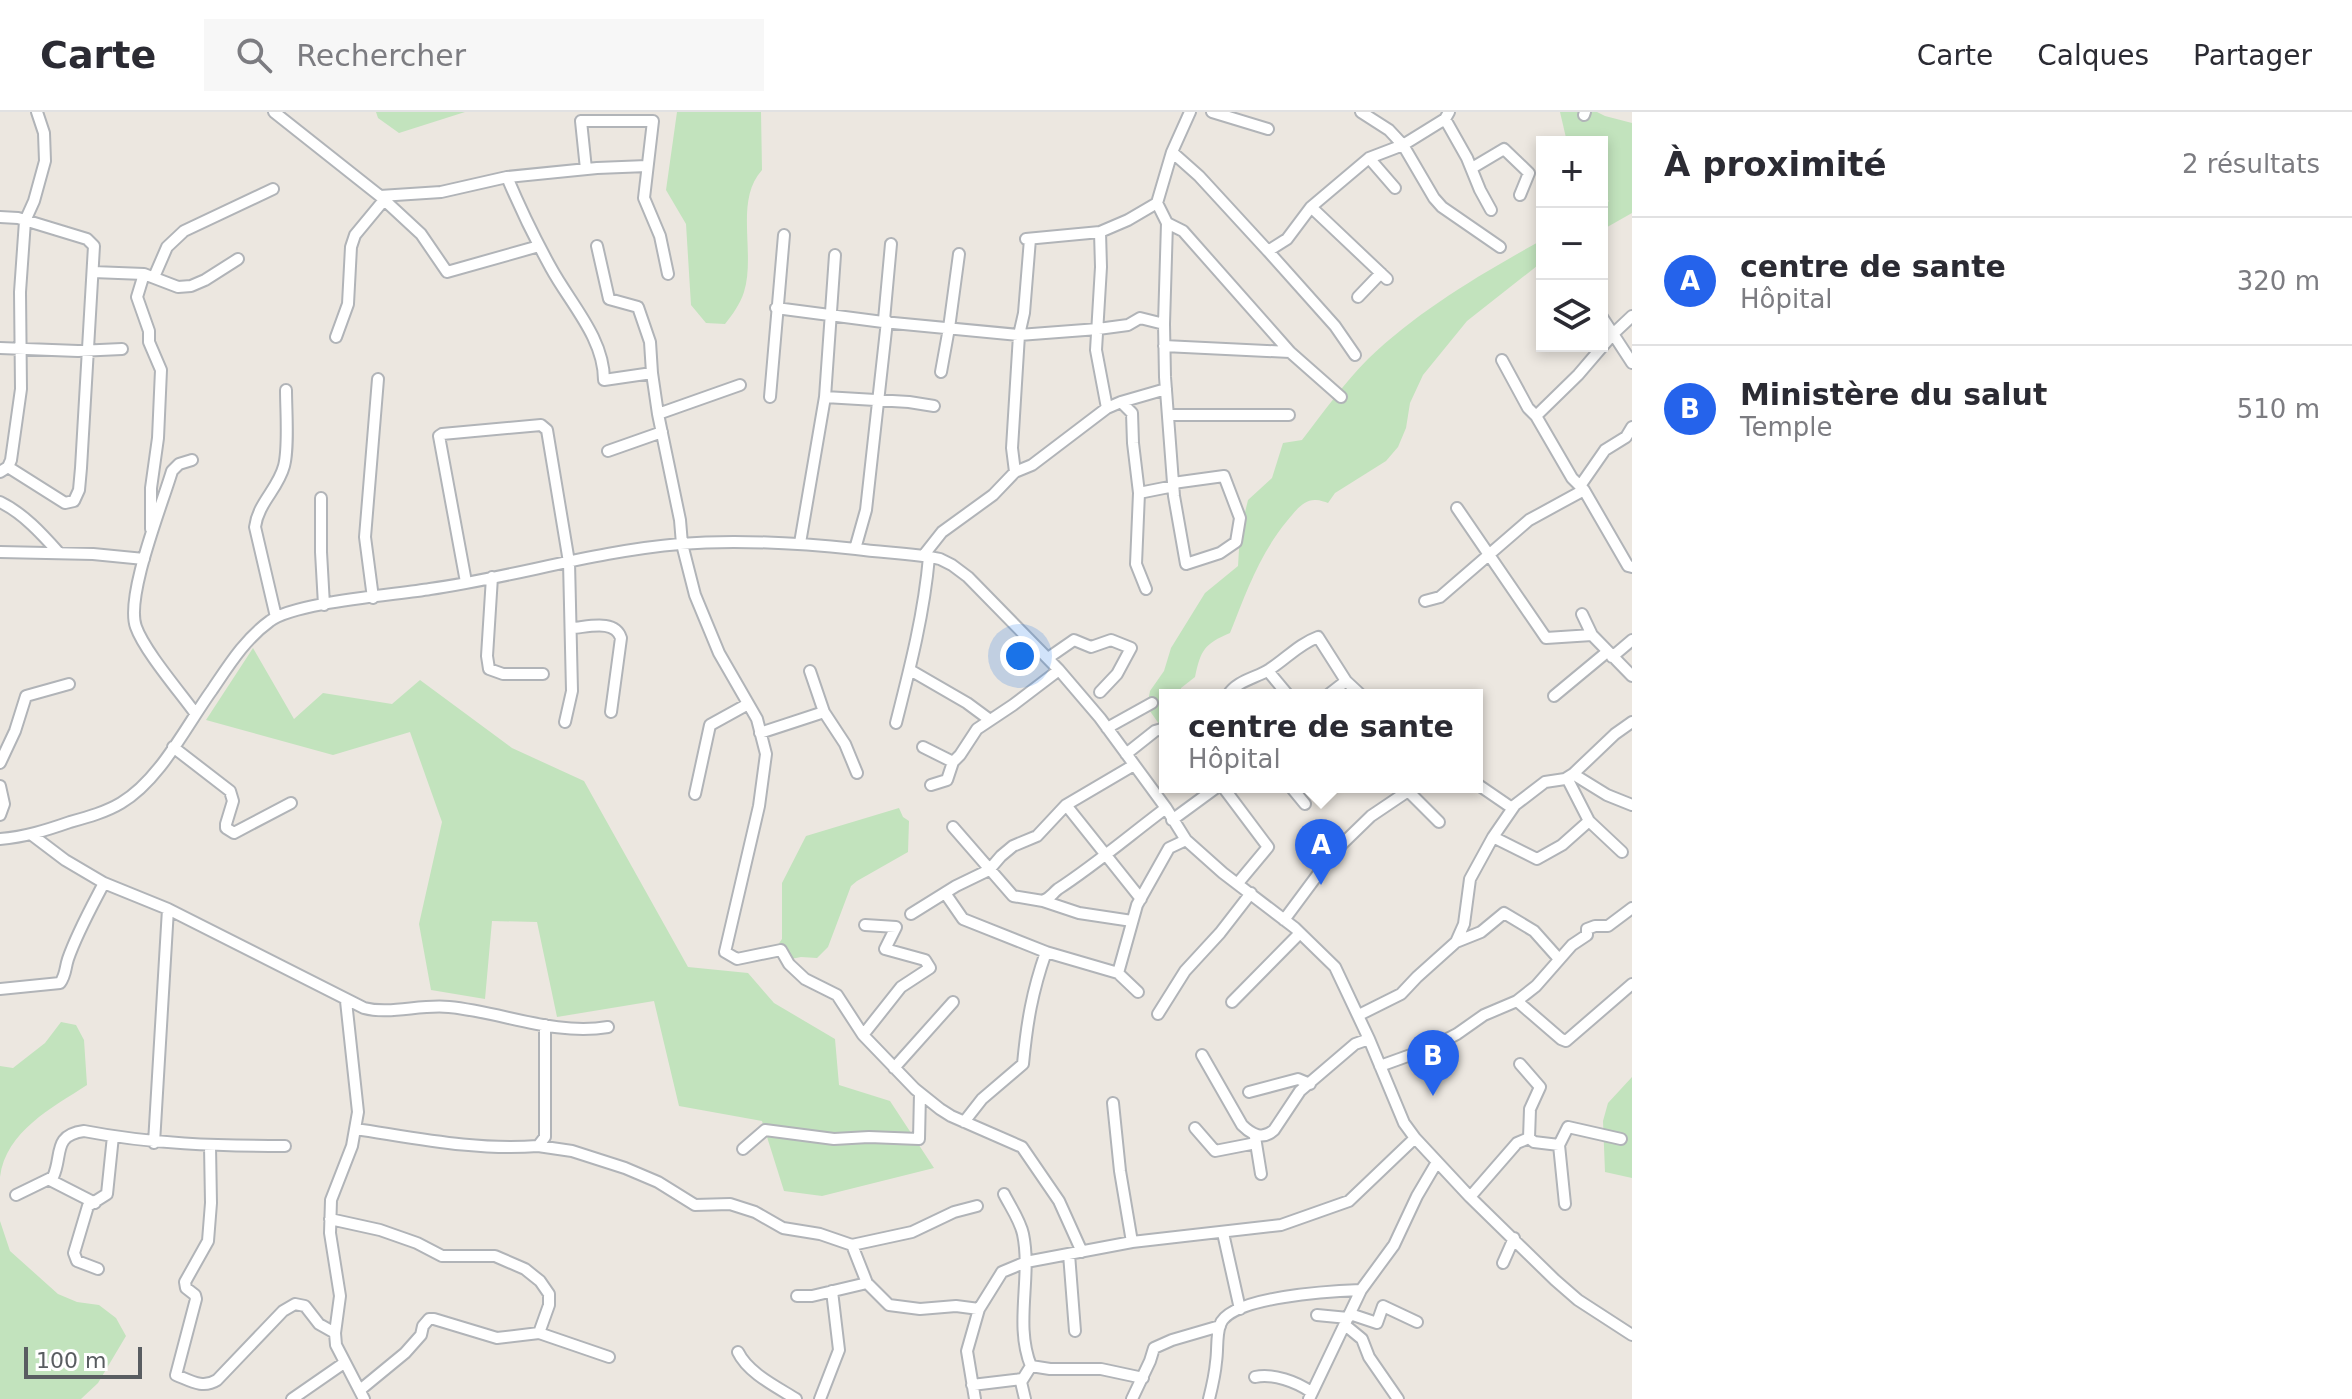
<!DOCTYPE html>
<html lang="fr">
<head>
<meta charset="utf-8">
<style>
	:root { --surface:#fff; --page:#f7f7f7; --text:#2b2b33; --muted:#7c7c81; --line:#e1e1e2; --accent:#2563eb }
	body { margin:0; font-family:"DejaVu Sans",sans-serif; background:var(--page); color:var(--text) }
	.controls { position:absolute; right:24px; top:24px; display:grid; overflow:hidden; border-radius:0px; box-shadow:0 4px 12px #0003 }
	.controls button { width:72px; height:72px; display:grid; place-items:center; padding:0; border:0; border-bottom:2px solid var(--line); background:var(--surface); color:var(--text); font:40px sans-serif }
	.scale { position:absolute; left:24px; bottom:20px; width:118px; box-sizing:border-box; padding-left:8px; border:4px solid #595d61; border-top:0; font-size:22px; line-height:28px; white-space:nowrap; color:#595d61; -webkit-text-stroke:6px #fff; paint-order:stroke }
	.you { position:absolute; left:1020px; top:544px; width:28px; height:28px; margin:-20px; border:6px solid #fff; border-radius:50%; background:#1a73e8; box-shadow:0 0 0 12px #1a73e833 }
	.badge { display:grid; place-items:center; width:52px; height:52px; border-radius:50%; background:var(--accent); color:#fff; font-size:26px; font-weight:700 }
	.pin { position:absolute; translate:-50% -66px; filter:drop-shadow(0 2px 4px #0008) }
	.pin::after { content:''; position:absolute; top:42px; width:28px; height:24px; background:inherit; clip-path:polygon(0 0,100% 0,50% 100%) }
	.popup { position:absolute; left:1159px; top:577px; width:324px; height:104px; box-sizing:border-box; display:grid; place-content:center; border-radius:0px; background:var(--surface); filter:drop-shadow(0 2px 6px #0005); font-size:26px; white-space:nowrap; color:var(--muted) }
	.popup b { font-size:30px; color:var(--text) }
	.popup::after { content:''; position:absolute; left:50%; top:100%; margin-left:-16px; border:16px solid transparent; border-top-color:var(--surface) }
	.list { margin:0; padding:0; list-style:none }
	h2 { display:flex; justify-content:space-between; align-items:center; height:104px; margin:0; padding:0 32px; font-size:34px }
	h2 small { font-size:26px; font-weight:400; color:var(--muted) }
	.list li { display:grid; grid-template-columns:52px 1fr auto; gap:24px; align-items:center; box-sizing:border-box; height:128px; padding:0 32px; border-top:2px solid var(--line) }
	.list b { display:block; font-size:30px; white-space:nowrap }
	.list p { margin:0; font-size:26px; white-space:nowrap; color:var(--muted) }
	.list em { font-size:26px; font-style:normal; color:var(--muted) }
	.icon { flex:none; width:44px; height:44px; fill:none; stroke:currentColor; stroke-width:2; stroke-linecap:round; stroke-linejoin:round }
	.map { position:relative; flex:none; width:1632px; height:1287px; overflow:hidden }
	header { display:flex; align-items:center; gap:48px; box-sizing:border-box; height:112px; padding:0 40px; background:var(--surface); border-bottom:2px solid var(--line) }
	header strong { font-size:38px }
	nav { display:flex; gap:44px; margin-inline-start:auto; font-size:28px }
	.search { width:560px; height:72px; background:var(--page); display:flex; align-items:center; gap:20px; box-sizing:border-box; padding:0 28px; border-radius:0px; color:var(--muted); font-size:30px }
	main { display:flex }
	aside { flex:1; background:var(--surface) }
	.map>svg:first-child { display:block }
</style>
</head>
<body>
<header>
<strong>Carte</strong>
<div class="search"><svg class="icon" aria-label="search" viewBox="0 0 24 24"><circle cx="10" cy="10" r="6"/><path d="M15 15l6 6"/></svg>Rechercher</div>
<nav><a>Carte</a><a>Calques</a><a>Partager</a></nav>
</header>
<main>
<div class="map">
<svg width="1632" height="1287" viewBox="0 0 1632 1287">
	<rect width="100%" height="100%" fill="#ece7e0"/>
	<!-- green -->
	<path fill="#c2e3bd" d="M376,0H465L399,21L378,6Z
		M677,0H761L762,58C734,89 756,141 744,180C740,192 733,202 725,212L706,211L691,193L686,112L666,78Z
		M1560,0H1597L1605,4L1632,11V101L1602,118V94L1609,89L1602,82V30H1567Z
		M1542,128V150L1467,209L1423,263L1410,291L1406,316L1398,335L1386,349L1335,381L1328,391C1325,390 1320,388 1316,388C1303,387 1294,401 1287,409C1259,443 1246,481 1230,521C1204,532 1201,538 1195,565L1181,576L1180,583H1165V616H1162L1147,595L1150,579L1164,559L1171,536L1205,481L1238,454L1240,421L1248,388L1272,366L1283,331L1302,328C1323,301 1344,271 1368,247C1419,198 1481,162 1542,128Z
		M253,536L294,607L323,581L392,592L420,568L512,636L584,669L688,855L748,861L774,891L835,927L839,973L890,989L934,1056L822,1084L784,1079L762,1009L679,994L654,889L557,905L537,810L492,809L485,887L431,878L419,812L442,710L410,620L333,643L206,608Z
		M899,696L903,705L909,709L908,740L857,769L851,774L828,835L817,846L801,845L786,848L773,840L782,827V771L806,724Z
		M61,910L76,913L84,928L87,973C52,996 6,1019 0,1065V954L13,956L45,931Z
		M1632,965V1066L1605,1060L1603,1009L1608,991Z
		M0,1109L10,1139L58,1182L77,1190L99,1193L116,1206L126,1224L98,1271L81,1287H0Z"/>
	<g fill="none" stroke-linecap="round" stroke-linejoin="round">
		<defs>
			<path id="minor" d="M274,0L380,84L421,122L447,160L539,134
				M1212,0L1268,17
				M1361,0L1389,18L1403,33L1434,86L1442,95L1500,135
				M1584,3L1585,0
				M1445,7L1467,46L1480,78L1491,98
				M1172,40L1199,64L1268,139L1287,127L1311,95L1369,46L1403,33L1445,7L1449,0
				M1369,46L1395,76
				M1472,56L1504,37L1529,61L1520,83
				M586,57L581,9H653L644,86L660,124L668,162
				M507,65C520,96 535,127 551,156C570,191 604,226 604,268L652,261L658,302L680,408L682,432L695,483L719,541L757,607L766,642L759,694L725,840L737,847L781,838L789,852L805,867L837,883L863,923
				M380,84L441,80L507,65L597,56L647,54
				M1157,91L1167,111L1183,119L1290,240L1341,285
				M1311,95L1387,167
				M0,105L18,106L87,127L94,134L81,356L79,378L74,389L65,391L8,355
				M1167,111L1164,212L1165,265L1174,384L1186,452L1220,441L1236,430L1240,406L1224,364L1173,371
				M1100,120L1101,155L1096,238L1107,296
				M1026,127L1100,120L1128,108L1157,91L1172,40L1190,0
				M597,134L609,187L638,195L650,230L652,261
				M1268,139L1335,214L1355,243
				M93,160L144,162L178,175L191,174L205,168L238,147
				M144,162L137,185L149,219V230L161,258L158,326L151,376V417
				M154,165L167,135L184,119L273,77
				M1358,185L1381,161
				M776,196L883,210L1019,223L1098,217L1128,213L1140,206L1164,212
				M1632,204L1614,221L1578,263L1536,304L1572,366L1584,378L1628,454L1632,455
				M1602,205L1632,251
				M884,208L891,132
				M336,225L348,192L351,135L355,123L384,88
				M1164,234L1290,240
				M0,236L78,239L122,237
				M1502,248L1528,296L1536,304
				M941,260L949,216L959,142
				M770,285L784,123
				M825,285L909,290L934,294
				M1121,290L1132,301L1133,331L1139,381L1136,452L1146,477
				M658,302L740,273
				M1169,303H1289
				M608,339L662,320
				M192,348L179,352L172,359C162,393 125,485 136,515C144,538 179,579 195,601
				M0,360L8,355L11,348L21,277L20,180L25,109L34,89L45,49L44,21L37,0
				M1015,360L1012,336L1019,223L1024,201L1030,127
				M1580,374L1605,338L1626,325L1632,315
				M1139,381L1174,374
				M321,386V440L324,493
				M0,390C23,401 42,422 59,441
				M1457,396L1546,526L1592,523
				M800,431L825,285L835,143
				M855,437L866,398L887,209
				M0,440L93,442L144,447
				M923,444L942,420L993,383L1015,360L1032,353L1107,296L1121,290L1166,277
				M492,465L487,544L489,557L503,562H543
				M466,470L439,324L442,322L541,313L547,318L569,450L572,579L565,610
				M373,486L365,425L378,267
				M1425,489L1440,485L1529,408L1584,378
				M1582,502L1592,523L1632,564
				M276,505L255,415C258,391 278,377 284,354C289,335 286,299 286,278
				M572,516C588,515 615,507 621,526L611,600
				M1612,545L1632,528
				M1048,546L1074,528L1091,535L1111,528L1131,536L1117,562L1100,580
				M910,558L967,591L990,608
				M810,559L824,600L845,632L857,661
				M1268,559L1288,583
				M1228,583C1237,568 1257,566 1270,557C1287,546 1299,532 1318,525L1346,569L1361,583
				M1328,583L1346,569
				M1554,584L1607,540
				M896,611C910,556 924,502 929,445
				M1107,616L1152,591
				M760,621L824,600
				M173,635L230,679L233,689L226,712V716L234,721L291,691
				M923,635L953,650
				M1126,642L1155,619L1165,616
				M0,651L15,619L26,584L69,572
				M1573,662L1607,683L1632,693
				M1477,672L1512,696
				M931,673L947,668L953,650L960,643L977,617L1013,593L1059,558
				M0,674L4,692L0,703
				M1223,675L1268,735L1238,771
				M1291,675L1305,692
				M1408,679L1439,710
				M695,682L710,613L748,592
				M1066,693L1141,787
				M1172,708L1217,675
				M1589,709L1622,740
				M953,715L1013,784L1043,789L1079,801L1132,809
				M32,723L65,748L104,771L168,797L364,896C390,903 420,892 449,895C502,900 555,924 608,915
				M1493,725L1537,747L1562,733L1589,709L1567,666
				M0,727C25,725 47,718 70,710C88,705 106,700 121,691C160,668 186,614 212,578C229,553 245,527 270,509C295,490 395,483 430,477C514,465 596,439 680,432C739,427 798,431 856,437C884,441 913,441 940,447L952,453L968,465L1059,558L1100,606L1166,696L1186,728L1223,761L1295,816L1335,855L1369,927L1404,1011L1415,1026L1470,1085L1555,1168L1578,1188L1632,1223
				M945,781L963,807L1046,840
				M1043,789C1050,786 1052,782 1058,777C1095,753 1130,723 1166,696
				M911,802L956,774L989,758L1001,744L1013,734L1037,724L1066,693L1134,653
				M1284,808L1336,738L1371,704L1414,675
				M865,813L896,815L885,837L925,848L930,856L901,875L863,923L915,977L940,997L951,1004L1022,1035L1059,1089L1082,1140
				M1456,830L1481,820L1504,801L1534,819L1559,847
				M1118,861L1137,793L1169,736L1186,728
				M0,877L60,871C66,863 65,856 68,847C77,821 91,796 104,771
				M346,889L358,1000L352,1034L331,1088L330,1121L340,1184L335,1221L336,1233L364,1287
				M1517,889L1561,927L1566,929L1632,872
				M1232,890L1300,821
				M1158,902L1185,859L1220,821L1251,781
				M1359,903L1401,882L1417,865L1456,830L1464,812L1470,767L1493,725L1515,693L1545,670L1565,667L1573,662L1615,622L1632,610
				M1202,943L1242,1013C1252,1023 1263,1028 1274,1018L1300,979L1355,932L1369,927
				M1520,952L1540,975L1530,997L1529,1026
				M1380,954L1430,936L1457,922L1484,903L1517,889L1536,874L1572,833L1587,823V817L1595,814H1608L1632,796
				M894,956L953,890
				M1249,980L1298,967L1310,972
				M1113,991L1120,1059L1132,1130
				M964,1010L982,987L1023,952C1027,910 1032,880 1046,840L1118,861L1138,880
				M1195,1016L1215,1039L1256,1031
				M356,1017C416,1026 477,1039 538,1034L545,1025V913
				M1255,1025L1261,1062
				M154,1031L168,797
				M1559,1033L1565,1092
				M210,1034L211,1091L208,1129L185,1170L186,1176L195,1183L196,1187L176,1263C191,1269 203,1277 217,1268L283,1199L295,1192L305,1194L319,1212L335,1221
				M538,1034L572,1039L625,1056L658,1070L695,1093L730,1092L755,1100L783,1116L820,1122L852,1133L867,1171L889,1193L920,1197L956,1194L979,1197
				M743,1037L765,1018L834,1027L869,1025L919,1027L920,981
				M50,1068L95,1091
				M1004,1082C1010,1094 1020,1108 1023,1122C1032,1165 1014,1213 1031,1254L1021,1270L1025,1287
				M16,1083L53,1065C63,1044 52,1023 84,1019C151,1032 217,1034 285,1034
				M1470,1085L1517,1031L1529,1026L1534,1030L1559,1033L1568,1015L1621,1027
				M330,1107L380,1118L417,1131L442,1144H495L525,1157L540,1169L549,1182V1193L539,1221
				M1223,1121L1240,1197
				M852,1133L912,1120L954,1100L977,1094
				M1069,1142L1075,1219
				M1503,1151L1514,1126
				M98,1157L77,1149L74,1141L88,1094L107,1082L113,1024
				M797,1184H812L867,1171
				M1350,1202L1377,1211L1383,1194L1417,1210
				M1317,1203L1348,1206
				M1345,1213L1362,1227L1369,1245L1398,1287
				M738,1240C748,1261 777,1275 796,1287
				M1031,1254L1050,1257H1101L1143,1266
				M1255,1265C1273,1261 1297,1270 1311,1280
				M972,1273L1022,1267
				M360,1278L405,1241L421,1223L423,1214L429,1207H434L497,1226L539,1221L609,1245
				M292,1287L344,1251
				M820,1287L839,1238L832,1179
				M975,1287L967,1239L979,1197L1002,1160L1026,1150L1132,1130L1281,1113L1349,1089L1415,1026
				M1132,1287L1150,1249L1154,1236L1172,1228L1220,1214
				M1209,1287C1212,1275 1215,1263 1216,1250C1218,1238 1216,1224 1220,1213C1229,1184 1335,1179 1361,1178
				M1309,1287L1361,1178L1394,1133L1417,1084L1437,1050"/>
		</defs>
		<!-- minor casing -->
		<use href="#minor" stroke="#b1b4b8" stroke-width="14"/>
		<!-- minor -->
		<use href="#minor" stroke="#fff" stroke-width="10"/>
	</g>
</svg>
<div class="controls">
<button>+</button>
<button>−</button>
<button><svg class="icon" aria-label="layers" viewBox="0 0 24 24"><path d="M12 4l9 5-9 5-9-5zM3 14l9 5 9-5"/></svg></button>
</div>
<div class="scale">100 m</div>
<div class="you"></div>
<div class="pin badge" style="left:1321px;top:773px">A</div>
<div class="popup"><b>centre de sante</b>Hôpital</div>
<div class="pin badge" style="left:1433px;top:984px">B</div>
</div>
<aside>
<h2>À proximité<small>2 résultats</small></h2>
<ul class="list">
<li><span class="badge">A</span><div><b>centre de sante</b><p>Hôpital</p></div><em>320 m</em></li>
<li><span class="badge">B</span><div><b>Ministère du salut</b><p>Temple</p></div><em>510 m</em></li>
</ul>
</aside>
</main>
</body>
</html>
